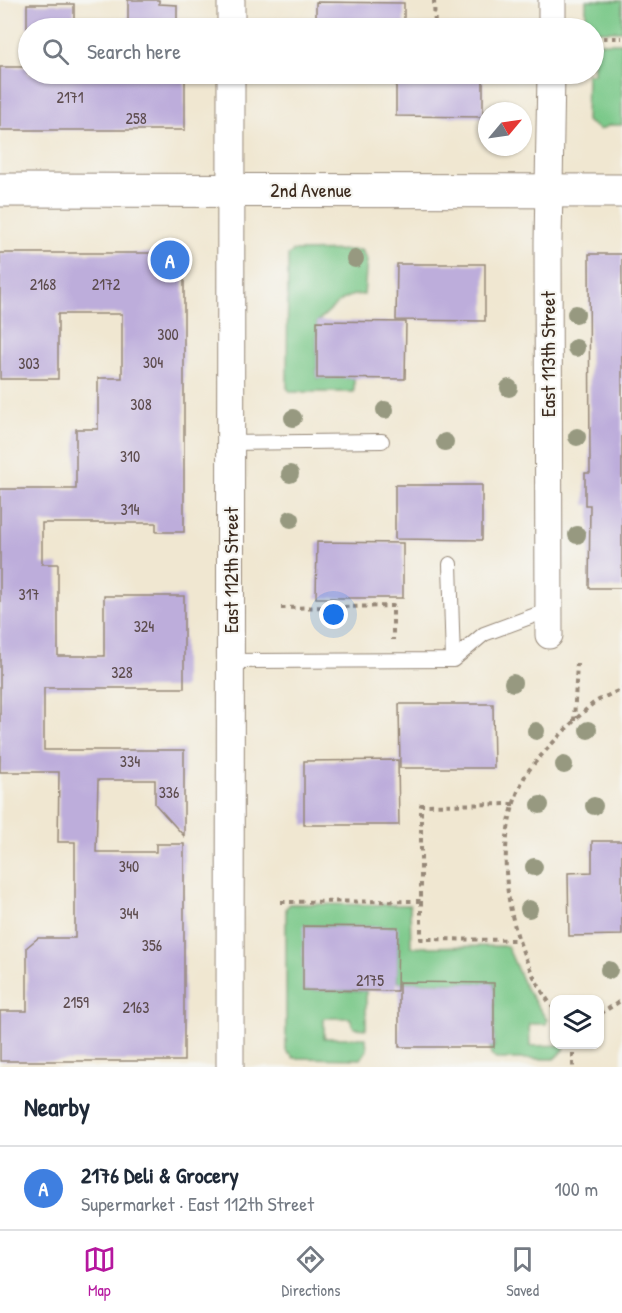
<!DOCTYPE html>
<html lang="en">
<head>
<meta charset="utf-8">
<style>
	:root { --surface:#fff; --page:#f2f2f3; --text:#1f2937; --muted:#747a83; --line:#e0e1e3; --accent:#b5179e }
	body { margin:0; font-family:"Patrick Hand",sans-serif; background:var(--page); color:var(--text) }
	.controls { position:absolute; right:18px; bottom:18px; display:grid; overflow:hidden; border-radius:12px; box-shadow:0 2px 4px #0004 }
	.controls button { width:54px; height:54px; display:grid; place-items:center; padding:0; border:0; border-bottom:2px solid var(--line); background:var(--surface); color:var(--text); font:30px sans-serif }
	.compass { position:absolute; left:478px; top:102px; width:54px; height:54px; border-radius:50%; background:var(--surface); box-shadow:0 2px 4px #0004; rotate:61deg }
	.you { position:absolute; left:334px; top:615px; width:21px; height:21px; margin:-15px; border:4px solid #fff; border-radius:50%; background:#1a73e8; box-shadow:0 0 0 9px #1a73e833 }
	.badge { display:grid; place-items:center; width:39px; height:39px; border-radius:50%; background:var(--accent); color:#fff; font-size:20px; font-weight:700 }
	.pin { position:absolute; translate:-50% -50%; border:3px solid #fff; box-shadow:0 2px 6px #0006 }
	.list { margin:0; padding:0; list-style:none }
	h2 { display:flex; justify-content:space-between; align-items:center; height:78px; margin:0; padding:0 24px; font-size:26px }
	h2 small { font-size:20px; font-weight:400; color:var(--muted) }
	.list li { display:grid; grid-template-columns:39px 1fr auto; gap:18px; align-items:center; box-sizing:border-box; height:84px; padding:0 24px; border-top:2px solid var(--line) }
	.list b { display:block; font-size:22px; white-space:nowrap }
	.list p { margin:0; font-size:20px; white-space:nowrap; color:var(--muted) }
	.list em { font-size:20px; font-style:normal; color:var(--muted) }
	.icon { flex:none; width:33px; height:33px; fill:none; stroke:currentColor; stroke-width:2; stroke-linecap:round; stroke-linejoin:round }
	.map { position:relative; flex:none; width:622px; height:1067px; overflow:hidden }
	.search { position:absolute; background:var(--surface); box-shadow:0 2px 4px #0004; left:18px; right:18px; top:18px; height:66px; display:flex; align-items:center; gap:15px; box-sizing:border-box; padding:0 21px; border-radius:33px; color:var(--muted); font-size:22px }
	.sheet { height:162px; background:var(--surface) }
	nav { display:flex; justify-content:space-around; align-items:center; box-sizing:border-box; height:84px; border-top:2px solid var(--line); background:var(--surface); font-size:16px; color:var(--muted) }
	nav a { display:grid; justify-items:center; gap:3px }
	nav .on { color:var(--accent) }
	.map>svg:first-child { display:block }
</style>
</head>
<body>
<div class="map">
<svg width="622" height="1067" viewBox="0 0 622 1067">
	<rect width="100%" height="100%" fill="#f6f6f2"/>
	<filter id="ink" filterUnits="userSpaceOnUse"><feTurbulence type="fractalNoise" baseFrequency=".0167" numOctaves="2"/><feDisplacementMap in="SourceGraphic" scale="12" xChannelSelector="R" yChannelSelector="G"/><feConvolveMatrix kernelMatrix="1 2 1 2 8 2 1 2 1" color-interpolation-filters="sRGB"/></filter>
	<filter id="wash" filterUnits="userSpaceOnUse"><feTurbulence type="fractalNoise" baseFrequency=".008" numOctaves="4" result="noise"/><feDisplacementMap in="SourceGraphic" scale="24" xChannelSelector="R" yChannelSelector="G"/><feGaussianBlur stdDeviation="1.35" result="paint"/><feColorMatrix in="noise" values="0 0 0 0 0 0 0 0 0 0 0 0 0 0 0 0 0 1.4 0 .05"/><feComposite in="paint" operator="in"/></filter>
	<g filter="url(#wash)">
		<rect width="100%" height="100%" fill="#f0e7d1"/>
		<!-- green -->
		<path fill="#79c888" stroke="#5a7953" stroke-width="1.5" d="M586,0L622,1V31H594L586,19Z
			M598,43H622V125H610L600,130L586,121L587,74H594V46Z
			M361,250L367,260L364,295C346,291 330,311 317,322V378H354V392H291L287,388L288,256L293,251Z
			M290,904L410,905L411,947L507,946L525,987L547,1020L546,1024H529L530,1046L564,1045V1050L554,1059H496L491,1055L490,1047H494V983L397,982V927L304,926L303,990L366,991V1029L354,1028L350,1018H324V1038H366L367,1050L361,1059L294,1058L286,1051V908Z"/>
		<g id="blocks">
			<!-- building -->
			<path fill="#bdaddb" d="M128,0H159V4L177,5V28H128Z
				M316,2L404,3V28H316Z
				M27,4H74V28H27Z
				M0,67H28V74H177V79L185,78V130H0Z
				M396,74H483V117L396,116Z
				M0,253H184V532H156V523H42V564H58V656H104V596H184V688H44V750H184V836L155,804V780H98L96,852H156V844H184V1061H0V1011H27V947L38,938H75V842H58L59,772H0V489H76V429H98V378H122V314H58V379H0Z
				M589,254H622V588H589L590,505H585V473H590Z
				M397,264H485V321L396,320Z
				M317,321L406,322L405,379L317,378Z
				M395,485H482V540L395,539Z
				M317,542L403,543V598H316Z
				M399,704H493L494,768H400Z
				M398,760L399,825H304V761Z
				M592,841H622V935L569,936L568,873L592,872Z
				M303,926L398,927L397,991L303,990Z
				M399,982L494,983V1047H399Z"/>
		</g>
	</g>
	<g filter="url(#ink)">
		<use href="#blocks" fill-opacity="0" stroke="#968878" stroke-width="1.5"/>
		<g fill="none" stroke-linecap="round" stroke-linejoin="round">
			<defs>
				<path id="lane" d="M231,443L382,441
					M450,564L453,660
					M231,661L453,660L484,634L549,610"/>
				<path id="street" d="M231,28V0
					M552,28V0
					M549,635L548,242L551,74
					M230,1067L231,74"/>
				<path id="primary" d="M0,190L622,191"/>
			</defs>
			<!-- lane casing -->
			<use href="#lane" stroke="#968878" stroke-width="16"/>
			<!-- street casing -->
			<use href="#street" stroke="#968878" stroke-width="29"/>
			<!-- primary casing -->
			<use href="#primary" stroke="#968878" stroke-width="35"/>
			<!-- path -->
			<path stroke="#968878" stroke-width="4" stroke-dasharray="4.5 4.5" stroke-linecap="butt" d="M434,0L435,28
				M594,38H622
				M281,608L393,606V640
				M574,721L577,663
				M514,804L421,805V939L518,940
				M281,902L421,901
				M554,1009C508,948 488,846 525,776C532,763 577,717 590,706C598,699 612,694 622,689
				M600,1014L622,1000
				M573,1044V1067"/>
			<!-- lane -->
			<use href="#lane" stroke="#fff" stroke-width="14"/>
			<!-- street -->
			<use href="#street" stroke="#fff" stroke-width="27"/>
			<!-- primary -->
			<use href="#primary" stroke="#fff" stroke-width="33"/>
		</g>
		<!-- trees -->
		<g fill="#979980">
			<circle cx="355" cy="259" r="9"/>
			<circle cx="576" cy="314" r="9"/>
			<circle cx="576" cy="348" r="9"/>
			<circle cx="509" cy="388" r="9"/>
			<circle cx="385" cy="410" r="9"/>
			<circle cx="293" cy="418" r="9"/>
			<circle cx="577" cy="437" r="9"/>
			<circle cx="445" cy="442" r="9"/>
			<circle cx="290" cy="474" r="9"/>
			<circle cx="291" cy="519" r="9"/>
			<circle cx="577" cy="535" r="9"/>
			<circle cx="513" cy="683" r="9"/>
			<circle cx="588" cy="730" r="9"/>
			<circle cx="536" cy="731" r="9"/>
			<circle cx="564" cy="765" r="9"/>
			<circle cx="540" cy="805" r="9"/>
			<circle cx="594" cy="806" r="9"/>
			<circle cx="534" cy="867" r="9"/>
			<circle cx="529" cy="909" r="9"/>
			<circle cx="609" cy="970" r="9"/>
		</g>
	</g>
	<g text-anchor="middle" stroke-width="4.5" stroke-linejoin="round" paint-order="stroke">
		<!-- number labels -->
		<g font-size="16" fill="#5c4b4d">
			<text x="70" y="103">2171</text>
			<text x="136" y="124">258</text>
			<text x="43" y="290">2168</text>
			<text x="106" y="290">2172</text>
			<text x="168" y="340">300</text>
			<text x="153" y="368">304</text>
			<text x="29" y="369">303</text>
			<text x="141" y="410">308</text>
			<text x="130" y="462">310</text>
			<text x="130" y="515">314</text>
			<text x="29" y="600">317</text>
			<text x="144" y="632">324</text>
			<text x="122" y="678">328</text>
			<text x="130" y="767">334</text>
			<text x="169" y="798">336</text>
			<text x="129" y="872">340</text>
			<text x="129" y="919">344</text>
			<text x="152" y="951">356</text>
			<text x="370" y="986">2175</text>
			<text x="76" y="1008">2159</text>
			<text x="136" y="1013">2163</text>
		</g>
		<!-- street labels -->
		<g font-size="20" fill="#3b2a1e" stroke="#f6f6f2">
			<text x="311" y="197">2nd Avenue</text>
			<text transform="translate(548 354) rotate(-90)" y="7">East 113th Street</text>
			<text transform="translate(231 570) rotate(-90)" y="7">East 112th Street</text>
		</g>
	</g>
</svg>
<div class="controls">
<button><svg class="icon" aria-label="layers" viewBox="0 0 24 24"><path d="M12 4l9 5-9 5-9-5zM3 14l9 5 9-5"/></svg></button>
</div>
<svg class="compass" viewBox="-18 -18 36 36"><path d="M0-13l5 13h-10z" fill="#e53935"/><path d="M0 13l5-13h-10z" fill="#747a83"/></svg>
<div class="you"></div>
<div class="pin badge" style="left:170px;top:260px;background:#3f7fe0">A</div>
<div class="search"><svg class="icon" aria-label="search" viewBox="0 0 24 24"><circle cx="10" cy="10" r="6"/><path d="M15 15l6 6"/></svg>Search here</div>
</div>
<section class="sheet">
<h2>Nearby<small></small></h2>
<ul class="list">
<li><span class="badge" style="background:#3f7fe0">A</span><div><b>2176 Deli &amp; Grocery</b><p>Supermarket · East 112th Street</p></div><em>100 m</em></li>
</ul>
</section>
<nav>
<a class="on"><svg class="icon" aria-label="map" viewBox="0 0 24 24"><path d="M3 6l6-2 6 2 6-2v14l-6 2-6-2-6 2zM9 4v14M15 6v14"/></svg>Map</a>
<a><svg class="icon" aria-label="directions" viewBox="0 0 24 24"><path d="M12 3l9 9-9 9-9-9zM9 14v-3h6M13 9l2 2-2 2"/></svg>Directions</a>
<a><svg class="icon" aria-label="saved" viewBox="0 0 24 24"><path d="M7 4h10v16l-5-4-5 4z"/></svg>Saved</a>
</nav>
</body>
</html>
